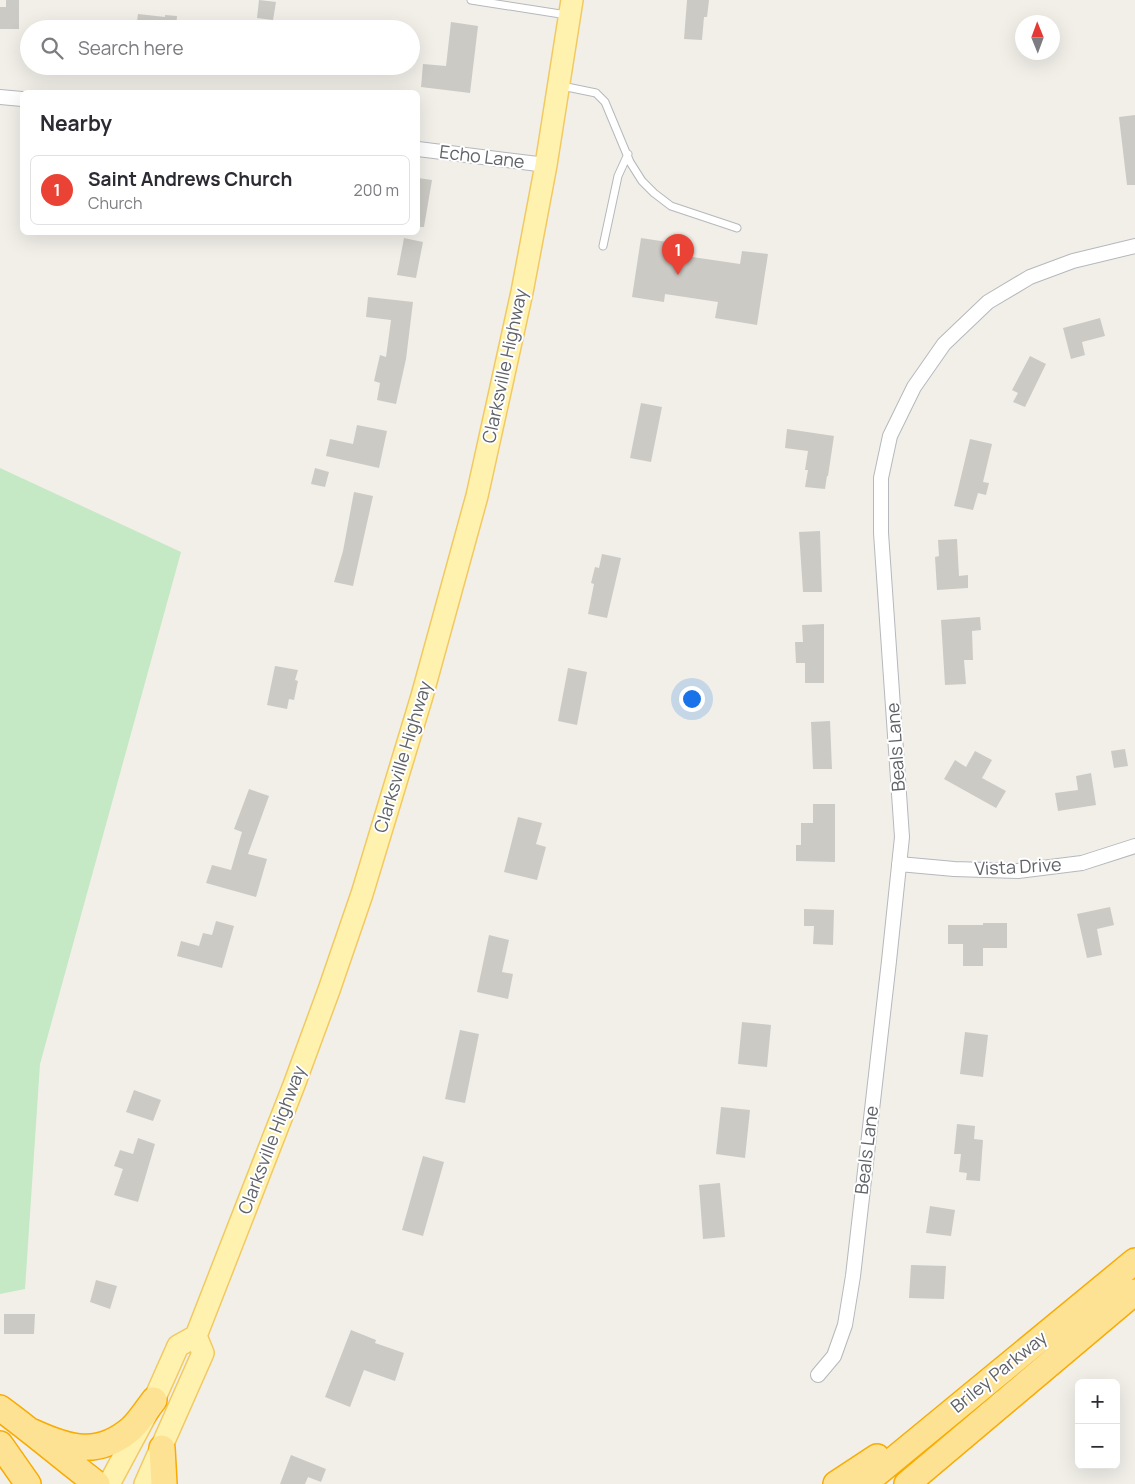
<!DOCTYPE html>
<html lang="en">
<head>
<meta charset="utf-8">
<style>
	:root { --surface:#fff; --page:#f2f2f3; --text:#2b2b33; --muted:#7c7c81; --line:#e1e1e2; --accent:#ea4335 }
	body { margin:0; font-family:Manrope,sans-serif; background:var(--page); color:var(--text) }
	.controls { position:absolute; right:15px; bottom:15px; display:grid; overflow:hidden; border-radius:8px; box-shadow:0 5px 20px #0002 }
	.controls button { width:45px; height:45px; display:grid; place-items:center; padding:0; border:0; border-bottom:1px solid var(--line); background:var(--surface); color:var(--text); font:25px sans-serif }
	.compass { position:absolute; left:1015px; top:15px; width:45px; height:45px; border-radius:50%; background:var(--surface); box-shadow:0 5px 20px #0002; rotate:359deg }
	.you { position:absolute; left:691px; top:698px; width:18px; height:18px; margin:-12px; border:4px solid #fff; border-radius:50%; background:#1a73e8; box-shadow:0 0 0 8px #1a73e833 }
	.badge { display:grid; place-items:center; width:32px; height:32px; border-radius:50%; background:var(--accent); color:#fff; font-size:16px; font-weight:700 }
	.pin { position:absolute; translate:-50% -41px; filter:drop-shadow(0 1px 2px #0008) }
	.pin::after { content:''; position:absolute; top:26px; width:18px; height:15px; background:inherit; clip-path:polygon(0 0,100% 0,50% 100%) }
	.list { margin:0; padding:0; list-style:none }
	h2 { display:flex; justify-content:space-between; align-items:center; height:65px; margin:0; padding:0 20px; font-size:21px }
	h2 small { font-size:16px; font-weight:400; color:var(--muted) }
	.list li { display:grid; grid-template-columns:32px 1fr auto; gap:15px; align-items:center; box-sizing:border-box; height:70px; margin:0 10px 10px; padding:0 10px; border:1px solid var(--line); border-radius:8px }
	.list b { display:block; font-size:19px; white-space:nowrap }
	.list p { margin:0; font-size:16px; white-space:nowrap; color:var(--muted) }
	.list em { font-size:16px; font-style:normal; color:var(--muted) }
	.icon { flex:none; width:28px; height:28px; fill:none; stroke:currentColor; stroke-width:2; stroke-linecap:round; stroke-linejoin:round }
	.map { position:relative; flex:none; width:1135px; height:1484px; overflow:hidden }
	.search { position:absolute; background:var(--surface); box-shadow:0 5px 20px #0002; left:20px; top:20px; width:400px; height:55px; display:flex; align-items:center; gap:12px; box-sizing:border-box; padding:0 18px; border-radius:28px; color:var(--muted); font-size:19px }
	.panel { position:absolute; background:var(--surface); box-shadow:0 5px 20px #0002; left:20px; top:90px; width:400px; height:145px; border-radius:8px }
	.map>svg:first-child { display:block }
</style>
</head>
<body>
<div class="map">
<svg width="1135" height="1484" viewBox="0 0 1135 1484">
	<rect width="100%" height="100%" fill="#f1efe8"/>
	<!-- green -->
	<path fill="#c5e8c5" d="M0,468L181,552L40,1064L25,1289L0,1294Z"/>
	<!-- building -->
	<path fill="#cccac5" d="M6,0H19V29H0V7H6Z
		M259,0L276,2L273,20L257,18Z
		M687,0H709L707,17H704L702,40L684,39Z
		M138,14L165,17V15L177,16L176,29H136Z
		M451,22L478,26L470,93L421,87L423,64L446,66Z
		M1135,115V185H1127L1119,117Z
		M418,178L432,180L424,227H418Z
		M404,238L423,242L416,278L397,275Z
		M641,238L674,243L672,254L740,264L742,251L768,254L757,325L715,318L718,302L665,294L664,302L632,297Z
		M368,297L413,302L406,359L396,404L377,400L380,383L374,381L380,355L386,357L391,320L366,317Z
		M1100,318L1105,336L1082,342L1085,355L1071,359L1063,328Z
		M1030,356L1046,364L1025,407L1013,402L1018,393L1012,390Z
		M641,403L662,407L651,462L630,458Z
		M357,425L387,431L379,468L326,456L330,439L353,444Z
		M787,429L834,436L828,476H827L825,489L805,487L808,470H805L808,451L785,448Z
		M970,439L992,444L983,482L989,483L986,495L978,493L973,510L954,506Z
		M315,468L329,472L325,487L311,484Z
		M354,492L373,496L353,586L334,582L343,551Z
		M820,531L822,592H803L799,532Z
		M957,539L959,576L968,575V588L937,590L935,557L939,556L938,540Z
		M602,554L621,558L607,618L588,614L594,584L591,583L595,567L599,568Z
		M980,617L981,630L972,631L973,660H964L966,684L945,685L941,620Z
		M824,624V683H805V663H796L795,642H803L802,625Z
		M275,666L298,670L295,680L298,681L294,700L289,699L287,709L267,705Z
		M568,668L587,672L577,725L558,721Z
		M830,721L832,769H813L811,722Z
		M1125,749L1128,766L1114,768L1111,751Z
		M975,751L992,760L982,778L1006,791L996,808L944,779L955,760L966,767Z
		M1091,773L1096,805L1058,811L1055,793L1078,790L1076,776Z
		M249,789L269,796L248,854L267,859L256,897L206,883L212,865L231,870L242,832L234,829Z
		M813,804H835V862L796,861V845H801V823H813Z
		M518,817L542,823L536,844L546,847L537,880L504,872Z
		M1110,907L1114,925L1097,929L1102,955L1087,958L1077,914Z
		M804,909L834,910L833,945L813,944L814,926H804Z
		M216,921L234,926L222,968L177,956L181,941L199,946L203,933L212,935Z
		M983,923H1007V948H983V966H963V944H948V925H983Z
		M489,935L509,940L502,972L513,974L508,999L477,992Z
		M742,1022L771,1025L767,1067L738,1064Z
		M460,1030L479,1034L465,1103L445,1099Z
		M965,1032L988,1035L983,1077L960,1074Z
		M134,1090L161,1100L153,1121L126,1112Z
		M721,1107L750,1110L745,1158L716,1154Z
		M957,1124L975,1126L974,1139L983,1140L980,1181L966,1180L967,1173L959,1172L961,1154H954Z
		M138,1138L155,1144L138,1202L114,1195L123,1169L114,1166L120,1150L133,1154Z
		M423,1156L444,1162L423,1236L402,1230Z
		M720,1183L725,1237L703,1239L699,1185Z
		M930,1206L955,1210L951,1236L926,1233Z
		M911,1265L946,1266L944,1299L909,1298Z
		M96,1280L117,1286L110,1309L90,1302Z
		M4,1314H35L34,1334H4Z
		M351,1330L376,1340L375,1343L404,1353L395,1381L364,1370L350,1407L325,1397Z
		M291,1455L326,1469L321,1482L308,1477L305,1484H280Z"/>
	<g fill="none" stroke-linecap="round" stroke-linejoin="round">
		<defs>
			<path id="lane" d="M471,0L567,15
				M562,86L596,93L605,102L630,162L642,181L654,193L671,206L737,228
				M603,246L618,176L628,154"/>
			<path id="street" d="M0,97L22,99
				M418,149L546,165
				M899,864L954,869L1018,871L1082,863L1135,846
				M818,1375L834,1356L845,1325L853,1276L889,961L902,837L881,533V478L890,436L914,387L944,344L988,302L1030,277L1073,261L1135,246"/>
			<path id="primary" d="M109,1484L154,1400L178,1346L196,1336
				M145,1484L203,1353L196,1336L294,1085L329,990L362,894L422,696L477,496L522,292L546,165L572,0"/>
			<path id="highway" d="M0,1408C33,1432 64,1459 97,1484
				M33,1432C70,1449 99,1457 132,1428C140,1420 147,1409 154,1400
				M0,1444L28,1484
				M162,1448L164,1484
				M836,1484L877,1457
				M864,1484L1135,1261
				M907,1484L1135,1292"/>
		</defs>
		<!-- lane casing -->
		<use href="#lane" stroke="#b5b8bc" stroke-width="9"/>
		<!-- street casing -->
		<use href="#street" stroke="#b5b8bc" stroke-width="16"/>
		<!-- primary casing -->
		<use href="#primary" stroke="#f2c960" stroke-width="24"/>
		<!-- highway casing -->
		<use href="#highway" stroke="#f9ab00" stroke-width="28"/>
		<!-- lane -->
		<use href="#lane" stroke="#fff" stroke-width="7"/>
		<!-- street -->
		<use href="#street" stroke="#fff" stroke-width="14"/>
		<!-- primary -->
		<use href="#primary" stroke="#fff2af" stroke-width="21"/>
		<!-- highway -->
		<use href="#highway" stroke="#fde293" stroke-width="25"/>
	</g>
	<g text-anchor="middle" stroke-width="4" stroke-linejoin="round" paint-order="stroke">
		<!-- street labels -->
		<g font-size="18" fill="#5f6368" stroke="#fff">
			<text transform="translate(482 157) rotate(7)" y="6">Echo Lane</text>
			<text transform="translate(505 366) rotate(-78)" y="6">Clarksville Highway</text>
			<text transform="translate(896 747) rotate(-94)" y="6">Beals Lane</text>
			<text transform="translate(403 757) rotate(-73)" y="6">Clarksville Highway</text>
			<text transform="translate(1018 867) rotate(-3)" y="6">Vista Drive</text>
			<text transform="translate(272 1140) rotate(-69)" y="6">Clarksville Highway</text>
			<text transform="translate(867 1150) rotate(-83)" y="6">Beals Lane</text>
			<text transform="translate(999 1372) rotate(-39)" y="6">Briley Parkway</text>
		</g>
	</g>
</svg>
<div class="controls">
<button>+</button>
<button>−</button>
</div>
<svg class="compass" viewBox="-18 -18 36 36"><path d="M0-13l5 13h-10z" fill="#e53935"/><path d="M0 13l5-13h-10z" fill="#7c7c81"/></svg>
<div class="you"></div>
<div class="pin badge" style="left:678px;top:275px">1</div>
<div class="search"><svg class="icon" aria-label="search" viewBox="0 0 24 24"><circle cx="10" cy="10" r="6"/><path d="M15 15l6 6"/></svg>Search here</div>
<section class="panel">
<h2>Nearby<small></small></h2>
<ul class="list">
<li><span class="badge">1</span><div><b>Saint Andrews Church</b><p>Church</p></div><em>200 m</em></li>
</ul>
</section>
</div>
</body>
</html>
